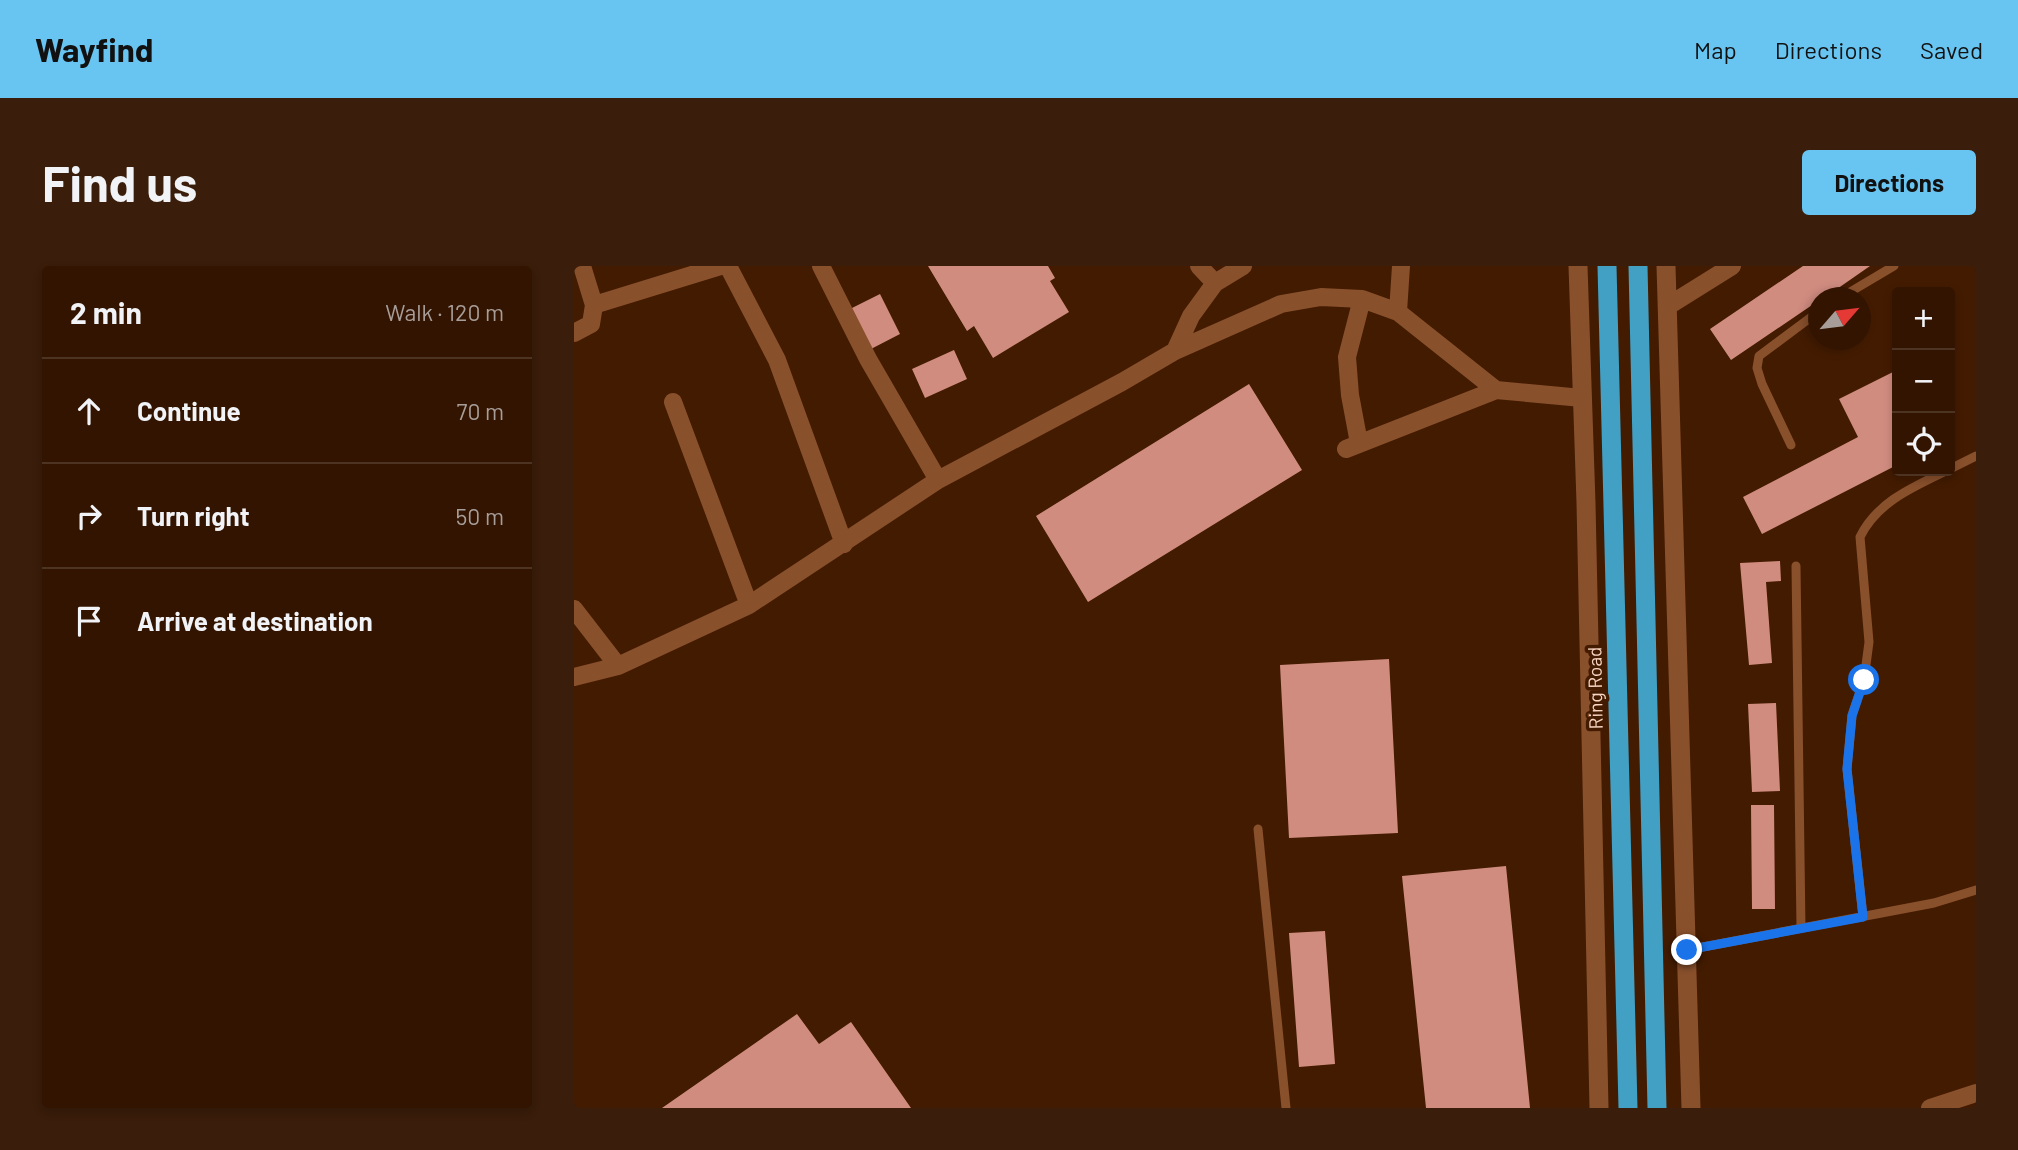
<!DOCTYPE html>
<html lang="en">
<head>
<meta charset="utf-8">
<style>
	:root { --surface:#321400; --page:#3a1d0a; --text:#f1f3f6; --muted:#a89e99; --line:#4d3322; --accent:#68c4f0 }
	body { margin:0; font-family:Barlow,sans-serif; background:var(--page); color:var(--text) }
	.controls { position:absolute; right:21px; top:21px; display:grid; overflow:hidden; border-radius:7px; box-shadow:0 4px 10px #0003 }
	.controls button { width:63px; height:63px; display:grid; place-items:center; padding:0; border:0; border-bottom:2px solid var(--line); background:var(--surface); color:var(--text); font:35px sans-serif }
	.compass { position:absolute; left:1234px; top:21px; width:63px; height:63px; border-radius:50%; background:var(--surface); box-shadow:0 4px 10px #0003; rotate:62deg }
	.stop { position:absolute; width:21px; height:21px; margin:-16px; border:5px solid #1a73e8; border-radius:50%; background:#fff }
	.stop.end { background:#1a73e8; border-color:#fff; box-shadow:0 2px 7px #0008 }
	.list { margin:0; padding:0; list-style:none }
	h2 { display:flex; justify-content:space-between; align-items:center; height:91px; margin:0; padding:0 28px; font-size:30px }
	h2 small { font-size:23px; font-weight:400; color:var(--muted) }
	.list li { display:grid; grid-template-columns:46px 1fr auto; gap:21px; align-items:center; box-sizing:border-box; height:105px; padding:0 28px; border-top:2px solid var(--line) }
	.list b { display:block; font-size:26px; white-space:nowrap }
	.list em { font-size:23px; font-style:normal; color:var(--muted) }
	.icon { flex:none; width:38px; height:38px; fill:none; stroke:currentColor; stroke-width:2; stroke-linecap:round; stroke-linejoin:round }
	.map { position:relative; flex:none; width:1402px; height:842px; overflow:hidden; border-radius:7px }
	header { display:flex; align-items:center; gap:42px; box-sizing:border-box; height:98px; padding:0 35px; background:var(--accent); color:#111 }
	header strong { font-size:33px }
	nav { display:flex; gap:38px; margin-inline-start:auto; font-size:24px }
	.intro { display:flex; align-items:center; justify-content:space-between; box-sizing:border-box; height:168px; padding:0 42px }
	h1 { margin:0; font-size:49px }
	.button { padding:18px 32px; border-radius:7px; background:var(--accent); color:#111; font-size:24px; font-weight:700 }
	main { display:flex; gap:42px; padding:0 42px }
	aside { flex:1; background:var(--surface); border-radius:7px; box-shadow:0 4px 10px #0003 }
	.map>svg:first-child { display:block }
</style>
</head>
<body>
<header>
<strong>Wayfind</strong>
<nav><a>Map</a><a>Directions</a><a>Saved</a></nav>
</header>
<div class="intro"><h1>Find us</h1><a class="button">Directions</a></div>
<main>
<aside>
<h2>2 min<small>Walk · 120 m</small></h2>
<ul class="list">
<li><svg class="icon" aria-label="ahead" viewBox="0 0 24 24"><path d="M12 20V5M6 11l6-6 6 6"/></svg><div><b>Continue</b></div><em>70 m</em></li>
<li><svg class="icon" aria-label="right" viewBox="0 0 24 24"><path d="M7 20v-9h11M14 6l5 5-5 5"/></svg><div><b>Turn right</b></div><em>50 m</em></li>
<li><svg class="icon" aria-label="arrive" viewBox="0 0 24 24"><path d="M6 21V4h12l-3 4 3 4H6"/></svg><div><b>Arrive at destination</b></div></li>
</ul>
</aside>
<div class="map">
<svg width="1402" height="842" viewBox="0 0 1402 842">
	<rect width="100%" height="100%" fill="#431b00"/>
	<!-- building -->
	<path fill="#d18c80" d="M354,0H474L481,12L476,15L495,46L419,92L400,60L393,65Z
		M1229,0H1296L1250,32H1244V35L1157,94L1136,63Z
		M306,28L326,68L297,83L276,43Z
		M380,84L393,113L351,132L338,103Z
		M1323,104V199L1188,268L1169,231L1284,171L1265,133Z
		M675,118L728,204L514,336L462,250Z
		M1206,295L1207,315L1192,316L1198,397L1175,399L1166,297Z
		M815,393L824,567L715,572L706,399Z
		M1202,437L1206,525L1178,526L1174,438Z
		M1177,539H1200L1201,643H1178Z
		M932,600L956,842H852L828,610Z
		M751,665L761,798L725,801L715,667Z
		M223,748L245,778L277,756L337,842H88Z"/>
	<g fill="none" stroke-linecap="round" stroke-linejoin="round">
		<!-- service -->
		<path stroke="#89502c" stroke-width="9" d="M1266,32L1320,0
			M1217,179L1188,118L1183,102L1185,90L1244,46
			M1376,203L1402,190
			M1222,300L1227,662
			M684,563L712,842
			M1289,651L1273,503L1278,449L1290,414L1295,376L1286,271C1303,236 1339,221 1372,205
			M1113,684L1360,637L1402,624"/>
		<!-- minor -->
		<path stroke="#89502c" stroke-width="18" d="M154,0L203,94L270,278
			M247,0L294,93L364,214
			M625,0L641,17
			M20,39L147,0
			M1094,40L1158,0
			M824,46L827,0
			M0,67L17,58L20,39L8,0
			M601,85L617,50L641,17L669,0
			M99,136L175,339
			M785,177L776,129L773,91L788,33
			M772,183L922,124
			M0,343L44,400
			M0,411L44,400L175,339L364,214L548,116L601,85L707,38L747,31L788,33L824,46L922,124L1008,132
			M1356,842L1402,827"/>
		<!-- tertiary -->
		<path stroke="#89502c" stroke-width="19" d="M1004,0L1012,237L1025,842
			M1092,0L1117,842"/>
		<!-- trunk -->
		<path stroke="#42a0c4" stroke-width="19" d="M1033,0L1054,842
			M1064,0L1083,842"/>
	</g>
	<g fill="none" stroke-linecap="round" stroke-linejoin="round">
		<!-- route -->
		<path stroke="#1a73e8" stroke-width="9" d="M1113,684L1289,651L1273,503L1278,450L1290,414"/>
	</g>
	<g text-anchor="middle" stroke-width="7" stroke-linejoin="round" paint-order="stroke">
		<!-- street labels -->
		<g font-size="19" fill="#f8d6c3" stroke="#431b00">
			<text transform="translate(1021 422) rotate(-91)" y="7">Ring Road</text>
		</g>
	</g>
</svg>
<div class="controls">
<button>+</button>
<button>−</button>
<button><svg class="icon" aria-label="locate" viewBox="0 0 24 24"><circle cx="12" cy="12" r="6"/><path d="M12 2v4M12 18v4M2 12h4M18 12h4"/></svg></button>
</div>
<svg class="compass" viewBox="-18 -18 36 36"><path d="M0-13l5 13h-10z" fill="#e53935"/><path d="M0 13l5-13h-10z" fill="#a89e99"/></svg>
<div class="stop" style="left:1290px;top:414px"></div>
<div class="stop end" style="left:1113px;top:684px"></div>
</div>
</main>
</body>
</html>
